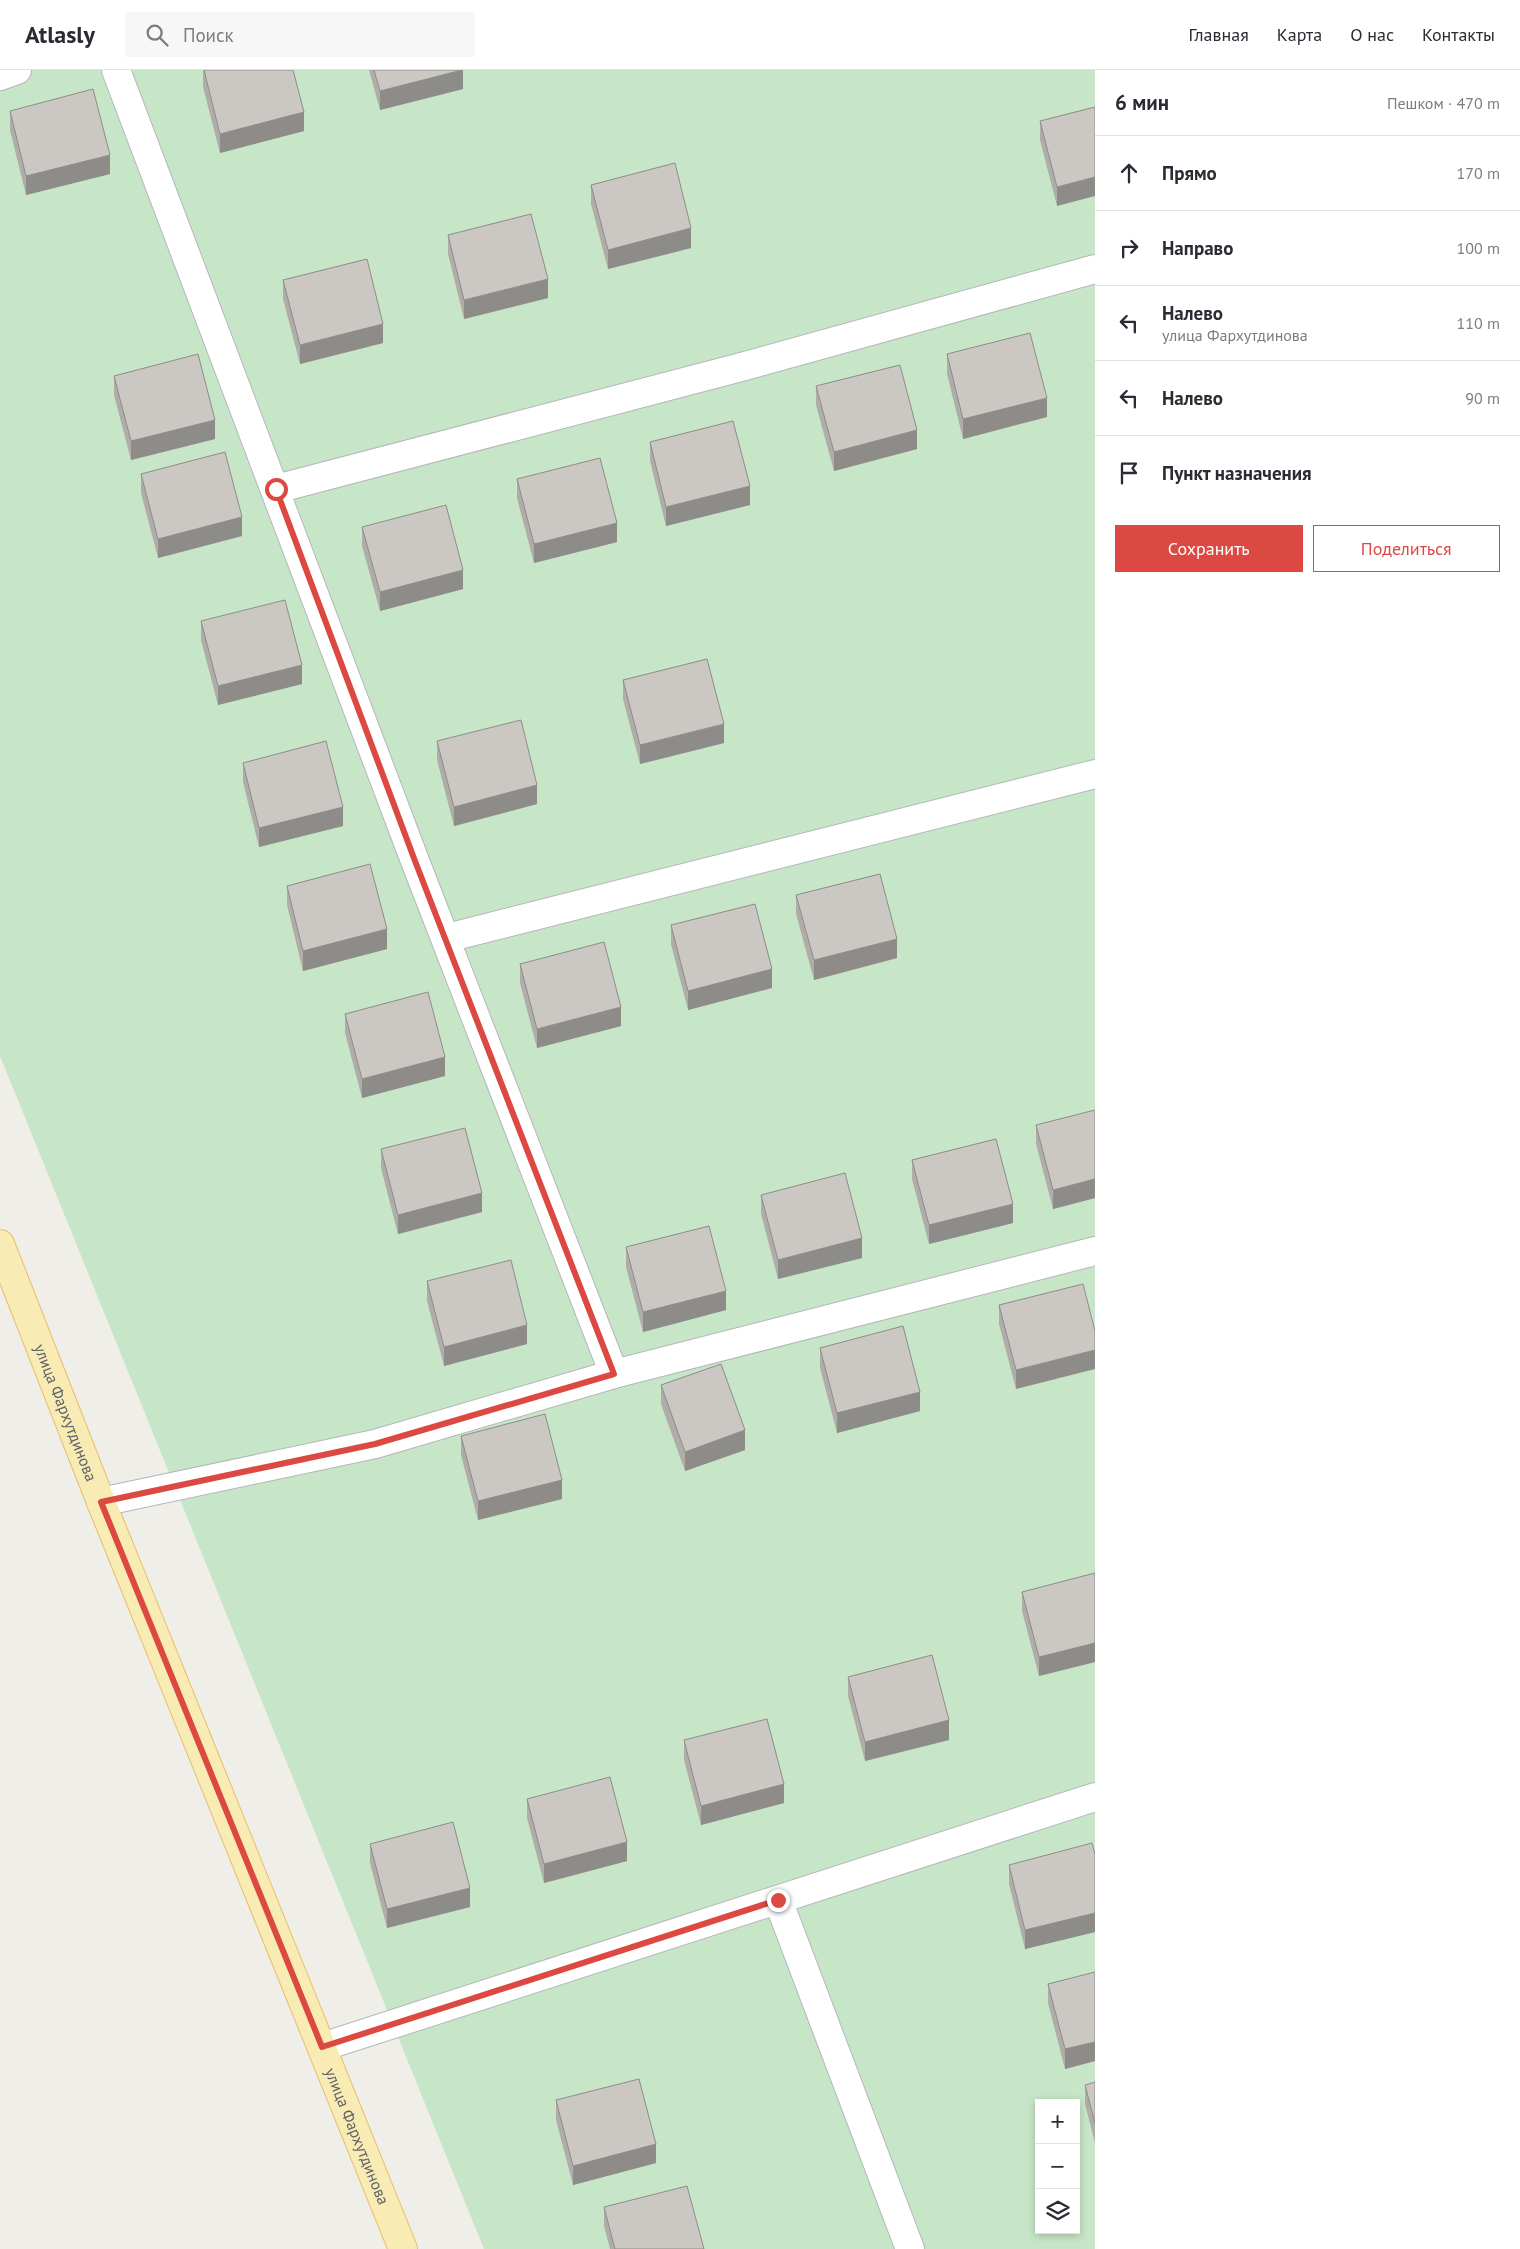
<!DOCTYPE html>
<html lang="ru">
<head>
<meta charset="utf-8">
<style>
	:root { --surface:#fff; --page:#f7f7f7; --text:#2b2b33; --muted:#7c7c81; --line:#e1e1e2; --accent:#db4942 }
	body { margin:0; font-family:"PT Sans",sans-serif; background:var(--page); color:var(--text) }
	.controls { position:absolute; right:15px; bottom:15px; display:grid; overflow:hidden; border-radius:0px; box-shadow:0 2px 8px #0003 }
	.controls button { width:45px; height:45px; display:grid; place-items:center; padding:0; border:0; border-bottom:1px solid var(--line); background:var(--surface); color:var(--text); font:25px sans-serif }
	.stop { position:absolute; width:15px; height:15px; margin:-11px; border:4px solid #db4942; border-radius:50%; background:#fff }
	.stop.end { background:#db4942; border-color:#fff; box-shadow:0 1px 5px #0008 }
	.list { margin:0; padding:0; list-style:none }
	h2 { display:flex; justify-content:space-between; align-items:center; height:65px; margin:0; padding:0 20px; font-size:21px }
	h2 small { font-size:16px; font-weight:400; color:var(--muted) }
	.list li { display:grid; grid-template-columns:32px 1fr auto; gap:15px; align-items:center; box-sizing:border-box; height:75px; padding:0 20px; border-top:1px solid var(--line) }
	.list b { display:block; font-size:19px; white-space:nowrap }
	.list p { margin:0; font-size:16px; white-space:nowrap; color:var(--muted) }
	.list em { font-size:16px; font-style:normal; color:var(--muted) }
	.actions { display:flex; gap:10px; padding:15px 20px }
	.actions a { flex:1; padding:11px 0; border:1px solid var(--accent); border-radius:0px; text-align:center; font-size:18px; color:var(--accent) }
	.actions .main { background:var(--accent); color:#fff }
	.icon { flex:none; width:28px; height:28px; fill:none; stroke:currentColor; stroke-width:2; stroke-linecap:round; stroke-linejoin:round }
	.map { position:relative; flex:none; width:1095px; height:2179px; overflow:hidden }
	header { display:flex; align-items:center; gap:30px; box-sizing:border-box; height:70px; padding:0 25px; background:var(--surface); border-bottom:1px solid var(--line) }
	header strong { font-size:24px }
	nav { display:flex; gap:28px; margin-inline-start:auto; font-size:18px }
	.search { width:350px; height:45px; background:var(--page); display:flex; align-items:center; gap:12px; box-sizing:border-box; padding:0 18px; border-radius:0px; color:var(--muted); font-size:19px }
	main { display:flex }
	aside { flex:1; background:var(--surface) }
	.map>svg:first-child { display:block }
</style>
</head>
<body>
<header>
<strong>Atlasly</strong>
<div class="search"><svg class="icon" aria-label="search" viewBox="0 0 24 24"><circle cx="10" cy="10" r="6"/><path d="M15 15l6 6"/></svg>Поиск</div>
<nav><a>Главная</a><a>Карта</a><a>О нас</a><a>Контакты</a></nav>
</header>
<main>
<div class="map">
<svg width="1095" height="2179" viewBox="0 0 1095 2179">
	<rect width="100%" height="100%" fill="#f0eee8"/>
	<!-- green -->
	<path fill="#c7e5c7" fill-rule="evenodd" d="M0,0H1095V2179H484L0,986ZM1039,2033H1076V2160H1039Z"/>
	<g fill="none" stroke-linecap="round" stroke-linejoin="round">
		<defs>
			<path id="minor" d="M0,6L17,0
				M276,419L745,296L1095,199
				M447,868L1095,704
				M614,1304L1095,1181
				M101,1432L375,1374L614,1304L415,791L116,0
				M778,1830L910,2179
				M322,1977L1095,1727"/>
			<g id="primary">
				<path id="s1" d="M0,1174L101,1432L403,2179"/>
			</g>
		</defs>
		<!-- minor casing -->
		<use href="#minor" stroke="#b4b7bb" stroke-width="30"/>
		<!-- primary casing -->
		<use href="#primary" stroke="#e6bf6a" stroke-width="30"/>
		<!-- minor -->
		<use href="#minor" stroke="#fff" stroke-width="28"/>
		<!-- primary -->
		<use href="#primary" stroke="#f8ebb4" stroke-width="28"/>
	</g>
	<!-- wall -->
	<path fill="#afaca9" d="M203,0H293L304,61L220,83L203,17Z
		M369,0H463V19L380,40Z
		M1095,37L1057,136L1040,70V51Z
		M10,41L110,104L26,125L10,60Z
		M591,115L691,178L608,199L591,134Z
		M448,165L548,228L464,249L448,184Z
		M283,210L383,273L300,294L283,229Z
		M947,284L1047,347L963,369L947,304Z
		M114,306L215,369L131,390L114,325Z
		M816,316L917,379L834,401L816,335Z
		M650,372L750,435L666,456L650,391Z
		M141,404L242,466L158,488L141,423Z
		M517,409L617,472L534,493L517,428Z
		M362,457L463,519L380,541L362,476Z
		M201,551L302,614L218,635L201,570Z
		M623,610L724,673L640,694L623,629Z
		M437,671L537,734L454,756L437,690Z
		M243,693L343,756L259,777L243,712Z
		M287,816L387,879L303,901L287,835Z
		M796,825L897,888L814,910L796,844Z
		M671,855L772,918L688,940L671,874Z
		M520,894L621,956L537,978L520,913Z
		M345,944L445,1006L362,1028L345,963Z
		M1095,1040V1128L1053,1139L1036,1074V1055Z
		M381,1079L482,1142L398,1164L381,1098Z
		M912,1090L1013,1153L929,1174L912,1109Z
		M761,1125L862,1188L778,1209L761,1144Z
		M626,1177L726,1240L643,1262L626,1197Z
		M427,1211L527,1274L444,1296L427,1231Z
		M1083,1214L1016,1319L999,1254V1235Z
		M820,1278L920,1341L837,1363L820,1298Z
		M661,1315L745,1380L685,1401L661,1334Z
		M461,1366L562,1429L478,1450L461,1385Z
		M1095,1503V1592L1039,1606L1022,1541V1522Z
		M848,1607L949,1670L865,1691L848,1626Z
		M684,1670L784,1733L701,1755L684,1690Z
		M527,1729L627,1791L544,1813L527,1748Z
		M370,1774L470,1837L387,1858L370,1793Z
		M1095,1784V1862L1025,1879L1009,1814V1795Z
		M1095,1902V1991L1065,1999L1048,1933V1914Z
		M1095,2012V2073L1085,2034V2015Z
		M556,2030L656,2093L573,2115L556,2050Z
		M604,2137L704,2179H610L604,2156Z"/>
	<!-- shaded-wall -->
	<path fill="#8e8c89" d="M463,0V19L380,40V21Z
		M304,42V61L220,83V64Z
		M110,85V104L26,125V106Z
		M1095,107V126L1057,136V117Z
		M691,158V178L608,199V180Z
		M548,209V228L464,249V230Z
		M383,254V273L300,294V275Z
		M1047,328V347L963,369V349Z
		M215,350V369L131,390V371Z
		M917,360V379L834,401V382Z
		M750,416V435L666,456V437Z
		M242,447V466L158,488V469Z
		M617,453V472L534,493V474Z
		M463,500V519L380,541V522Z
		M302,595V614L218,635V616Z
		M724,654V673L640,694V675Z
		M537,715V734L454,756V737Z
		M343,737V756L259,777V758Z
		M387,859V879L303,901V881Z
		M897,869V888L814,910V890Z
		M772,899V918L688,940V921Z
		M621,937V956L537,978V959Z
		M445,987V1006L362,1028V1009Z
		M1095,1109V1128L1053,1139V1120Z
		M482,1123V1142L398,1164V1145Z
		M1013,1134V1153L929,1174V1155Z
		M862,1168V1188L778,1209V1190Z
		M726,1221V1240L643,1262V1242Z
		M527,1255V1274L444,1296V1277Z
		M1095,1280V1299L1016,1319V1300Z
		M920,1322V1341L837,1363V1343Z
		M745,1360V1380L685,1401V1382Z
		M562,1410V1429L478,1450V1431Z
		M1095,1573V1592L1039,1606V1587Z
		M949,1650V1670L865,1691V1672Z
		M784,1714V1733L701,1755V1736Z
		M627,1772V1791L544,1813V1794Z
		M470,1818V1837L387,1858V1839Z
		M1095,1843V1862L1025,1879V1860Z
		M1095,1972V1991L1065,1999V1979Z
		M656,2074V2093L573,2115V2096Z"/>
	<!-- building -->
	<path fill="#cbc8c4" stroke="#8e8c89" d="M204,0H293L304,42L220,64Z
		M374,0H462L380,21Z
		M93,19L110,85L26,106L10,41Z
		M1095,37V107L1057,117L1040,51Z
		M675,93L691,158L608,180L591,115Z
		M531,144L548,209L464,230L448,165Z
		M367,189L383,254L300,275L283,210Z
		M1030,263L1047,328L963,349L947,284Z
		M198,284L215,350L131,371L114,306Z
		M900,295L917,360L834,382L816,316Z
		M733,351L750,416L666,437L650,372Z
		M225,382L242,447L158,469L141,404Z
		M600,388L617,453L534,474L517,409Z
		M446,435L463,500L380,522L362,457Z
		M285,530L302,595L218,616L201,551Z
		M707,589L724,654L640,675L623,610Z
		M521,650L537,715L454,737L437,671Z
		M326,671L343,737L259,758L243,693Z
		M370,794L387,859L303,881L287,816Z
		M880,804L897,869L814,890L796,825Z
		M755,834L772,899L688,921L671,855Z
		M604,872L621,937L537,959L520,894Z
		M428,922L445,987L362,1009L345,944Z
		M1095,1040V1109L1053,1120L1036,1055Z
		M465,1058L482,1123L398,1145L381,1079Z
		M996,1069L1013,1134L929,1155L912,1090Z
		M845,1103L862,1168L778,1190L761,1125Z
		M709,1156L726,1221L643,1242L626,1177Z
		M511,1190L527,1255L444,1277L427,1211Z
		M1083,1214L1095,1261V1280L1016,1300L999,1235Z
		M903,1256L920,1322L837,1343L820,1278Z
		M721,1294L745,1360L685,1382L661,1315Z
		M545,1344L562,1410L478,1431L461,1366Z
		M1095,1503V1573L1039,1587L1022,1522Z
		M932,1585L949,1650L865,1672L848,1607Z
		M767,1649L784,1714L701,1736L684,1670Z
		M610,1707L627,1772L544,1794L527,1729Z
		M453,1752L470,1818L387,1839L370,1774Z
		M1092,1773L1095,1784V1843L1025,1860L1009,1795Z
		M1095,1902V1972L1065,1979L1048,1914Z
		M639,2009L656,2074L573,2096L556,2030Z
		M1095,2012V2053L1085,2015Z
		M687,2116L704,2179H615L604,2137Z"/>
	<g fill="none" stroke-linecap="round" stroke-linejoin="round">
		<!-- route -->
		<path stroke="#db4942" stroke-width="6" d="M276,419L415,791L614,1304L375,1374L101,1432L322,1977L778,1830"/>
	</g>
	<g text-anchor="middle" stroke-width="4" stroke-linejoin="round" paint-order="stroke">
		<!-- street labels -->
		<g font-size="16" fill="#5f6266" stroke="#fff">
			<text dy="6" stroke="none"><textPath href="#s1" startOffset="181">улица Фархутдинова</textPath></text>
			<text dy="6" stroke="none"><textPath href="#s1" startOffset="961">улица Фархутдинова</textPath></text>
		</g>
	</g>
</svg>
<div class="controls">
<button>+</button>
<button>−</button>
<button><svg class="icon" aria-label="layers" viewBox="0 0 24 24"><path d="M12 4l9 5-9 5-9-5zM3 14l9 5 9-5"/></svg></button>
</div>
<div class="stop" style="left:276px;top:419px"></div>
<div class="stop end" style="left:778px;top:1830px"></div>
</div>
<aside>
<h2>6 мин<small>Пешком · 470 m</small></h2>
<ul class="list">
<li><svg class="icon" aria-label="ahead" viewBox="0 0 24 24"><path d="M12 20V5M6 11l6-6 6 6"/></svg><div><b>Прямо</b></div><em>170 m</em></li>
<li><svg class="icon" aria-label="right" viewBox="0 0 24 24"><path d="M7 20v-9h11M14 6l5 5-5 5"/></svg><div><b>Направо</b></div><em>100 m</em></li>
<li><svg class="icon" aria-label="left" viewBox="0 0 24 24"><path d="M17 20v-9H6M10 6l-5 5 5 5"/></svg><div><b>Налево</b><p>улица Фархутдинова</p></div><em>110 m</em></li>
<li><svg class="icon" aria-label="left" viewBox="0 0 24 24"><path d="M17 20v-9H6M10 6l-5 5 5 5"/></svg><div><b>Налево</b></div><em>90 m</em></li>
<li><svg class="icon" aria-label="arrive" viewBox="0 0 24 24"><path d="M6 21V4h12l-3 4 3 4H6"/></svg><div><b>Пункт назначения</b></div></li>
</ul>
<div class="actions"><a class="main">Сохранить</a><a>Поделиться</a></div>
</aside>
</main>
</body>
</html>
